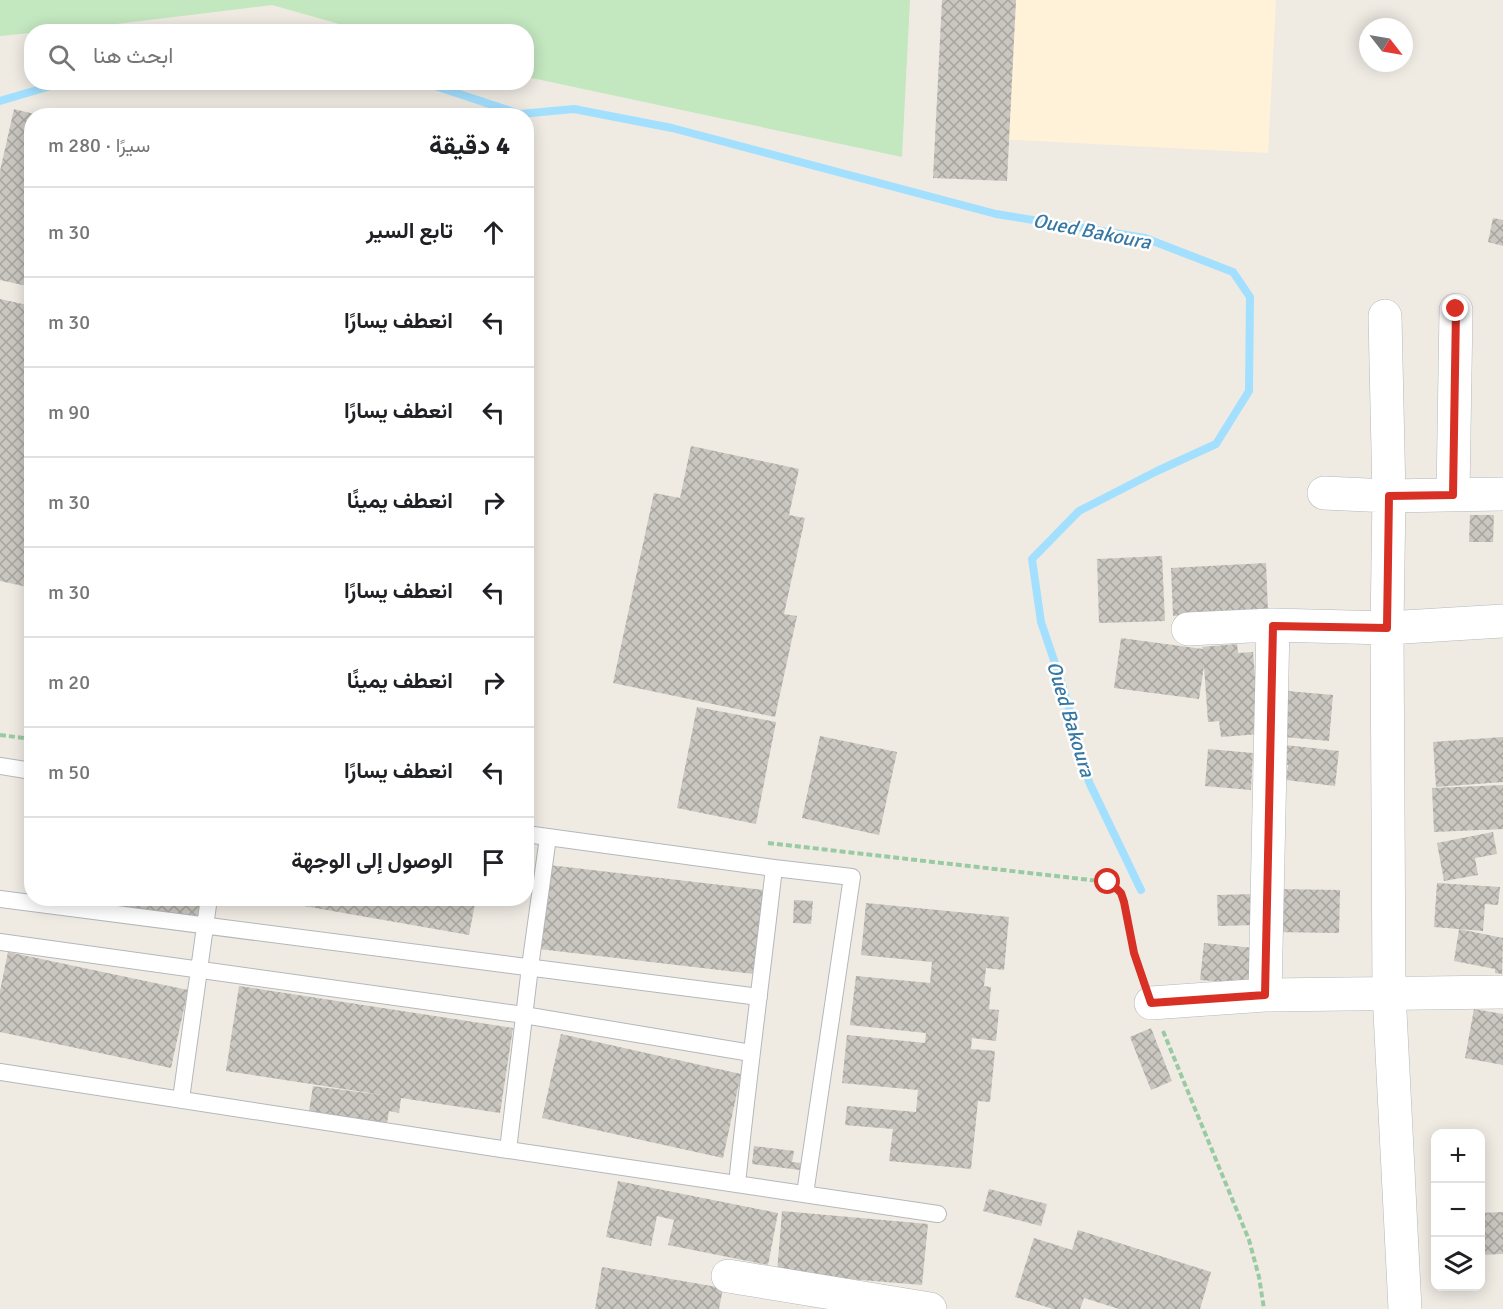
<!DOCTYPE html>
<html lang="ar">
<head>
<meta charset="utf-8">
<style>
	:root { --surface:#fff; --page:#f2f2f2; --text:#202124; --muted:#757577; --line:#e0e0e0 }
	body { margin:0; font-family:Signika,Vazirmatn,sans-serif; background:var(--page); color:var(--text); direction:rtl }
	.controls { position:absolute; right:18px; bottom:18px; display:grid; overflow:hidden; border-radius:12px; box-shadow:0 3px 15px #0003 }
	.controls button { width:54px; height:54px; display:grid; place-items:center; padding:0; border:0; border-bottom:2px solid var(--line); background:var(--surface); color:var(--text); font:30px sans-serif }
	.compass { position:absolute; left:1359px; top:18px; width:54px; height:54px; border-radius:50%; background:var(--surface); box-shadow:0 3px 15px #0003; rotate:121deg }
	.stop { position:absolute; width:18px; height:18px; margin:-14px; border:4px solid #d93025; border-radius:50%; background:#fff }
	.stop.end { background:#d93025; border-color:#fff; box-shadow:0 2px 6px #0008 }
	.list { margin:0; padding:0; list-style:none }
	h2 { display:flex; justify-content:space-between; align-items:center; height:78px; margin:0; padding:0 24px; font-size:26px }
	h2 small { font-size:20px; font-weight:400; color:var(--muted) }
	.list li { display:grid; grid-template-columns:39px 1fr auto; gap:18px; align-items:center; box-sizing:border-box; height:90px; padding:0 24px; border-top:2px solid var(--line) }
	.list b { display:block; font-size:22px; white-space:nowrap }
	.list em { font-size:20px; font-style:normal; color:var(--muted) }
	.icon { flex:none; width:33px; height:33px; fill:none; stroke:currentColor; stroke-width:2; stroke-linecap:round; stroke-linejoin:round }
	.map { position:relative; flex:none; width:1503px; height:1309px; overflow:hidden; direction:ltr }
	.search { position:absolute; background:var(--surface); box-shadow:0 3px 15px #0003; left:24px; top:24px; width:510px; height:66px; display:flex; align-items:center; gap:15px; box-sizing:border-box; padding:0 21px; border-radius:24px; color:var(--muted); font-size:22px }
	.panel { position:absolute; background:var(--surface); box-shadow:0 3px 15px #0003; left:24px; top:108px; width:510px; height:798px; border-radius:24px; direction:rtl }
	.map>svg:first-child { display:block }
</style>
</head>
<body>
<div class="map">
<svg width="1503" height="1309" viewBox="0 0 1503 1309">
	<defs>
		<pattern id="building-cross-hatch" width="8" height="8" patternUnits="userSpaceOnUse" patternTransform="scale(1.5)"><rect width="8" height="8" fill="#cac6c0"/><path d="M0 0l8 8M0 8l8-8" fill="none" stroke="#a7a4a0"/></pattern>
	</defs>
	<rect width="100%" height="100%" fill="#efebe3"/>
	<!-- commercial -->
	<path fill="#fff2d8" d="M978,0H1276L1268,153L956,137Z"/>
	<!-- green -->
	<path fill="#c3e7bf" d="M0,0H910L902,157L527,77L526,32L364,31L272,5L108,25L48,31L32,32L31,33L0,36Z"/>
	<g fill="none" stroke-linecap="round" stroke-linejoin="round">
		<!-- stream -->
		<path stroke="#a3e0ff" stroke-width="8" d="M423,82L520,114L574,109L672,128L996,214L1145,238L1233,272L1250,297L1249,391L1216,444L1157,471L1079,511L1032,559L1041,622L1063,687L1089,782L1141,890
			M0,101L64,82"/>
	</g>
	<!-- building -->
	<path fill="url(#building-cross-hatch)" d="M942,0H1016L1007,181L933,178Z
		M14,109L38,115L32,116V287L0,280V171Z
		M1493,218L1503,220V246L1488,242Z
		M0,299L32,306V588L0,581Z
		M691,446L799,469L789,515L805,518L784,614L797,616L775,717L613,683L654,493L680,498Z
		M1470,515H1494L1493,542H1469Z
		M1162,556L1165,621L1099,623L1097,559Z
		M1266,563L1268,612L1173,616L1171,568Z
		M1121,638L1203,649L1202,647L1237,644L1238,653L1253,652L1260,734L1221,737L1219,721L1208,722L1204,666L1199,699L1114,688Z
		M1277,690L1333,695L1329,741L1272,736Z
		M697,707L776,722L756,824L677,808Z
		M820,736L897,752L879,835L802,818Z
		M1503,737V782L1436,787L1433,742Z
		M1276,744L1339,751L1335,786L1286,780L1288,765L1273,763Z
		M1208,749L1253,753L1251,790L1205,786Z
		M1503,785V829L1434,832L1432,788Z
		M1493,832L1497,854L1475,858L1478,875L1444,881L1437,843Z
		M549,865L764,890L754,974L539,949Z
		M1437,883L1500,887L1498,905L1485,904L1483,931L1434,927Z
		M1275,889L1340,890L1339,933L1274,932Z
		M1254,894L1255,925L1218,926L1217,895Z
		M126,898H216L212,923L125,907Z
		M270,898H476L469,935L270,900Z
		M794,900L813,901L811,924L793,923Z
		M866,903L1009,917L1004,970L986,968L984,986L991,987L989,1009L999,1010L996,1041L972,1038L971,1049L995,1051L990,1102L978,1101L971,1169L889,1161L893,1129L845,1125L847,1106L916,1112L918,1090L842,1083L847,1035L925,1043L926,1033L850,1025L856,976L930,983L932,962L861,955Z
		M1459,929L1503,938L1502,974L1495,973V969L1454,961Z
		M1204,943L1264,949L1260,985L1200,980Z
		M8,952L188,990L171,1068L0,1032V991Z
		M239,986L513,1028L500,1113L401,1098L399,1113L389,1111L386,1130L308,1118L313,1086L389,1096L226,1071Z
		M1474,1009L1503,1014V1065L1465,1058Z
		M1151,1028L1172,1081L1151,1090L1130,1037Z
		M561,1034L741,1074L723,1158L542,1118Z
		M754,1146L794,1151L792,1162L801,1163L800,1170L752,1164Z
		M618,1181L778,1213L768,1265L668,1245L674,1220L657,1216L651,1246L606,1237Z
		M989,1189L1047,1204L1041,1226L983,1211Z
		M782,1211L928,1224L922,1285L777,1273Z
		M1503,1212V1254L1480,1255V1213Z
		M1078,1230L1211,1272L1200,1309H1119L1084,1298L1080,1309H1053L1015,1297L1034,1238L1072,1250Z
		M602,1267L723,1288L719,1309H595Z"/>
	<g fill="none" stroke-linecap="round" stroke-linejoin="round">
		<defs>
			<path id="lane" d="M0,766L32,771
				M526,834L774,868C762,973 748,1078 737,1184
				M774,868L852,877L805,1194
				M0,899L759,997
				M0,942L524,1015L751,1053
				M0,1072L508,1150L938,1214
				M181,1099L209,898
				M508,1150L530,967L548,837"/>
			<path id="street" d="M1385,316L1389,496L1387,628L1389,992L1405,1309
				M1324,493L1389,496L1503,494
				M1453,495L1456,310
				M1188,629L1273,625L1387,628L1503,621
				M1265,995L1273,625
				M1151,1003L1265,995L1503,992
				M728,1276L930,1309"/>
		</defs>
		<!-- lane casing -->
		<use href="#lane" stroke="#b4b7bb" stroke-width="18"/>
		<!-- street casing -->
		<use href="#street" stroke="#b4b7bb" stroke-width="34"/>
		<!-- path -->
		<path stroke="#99cba3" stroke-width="4" stroke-dasharray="6 3" stroke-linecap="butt" d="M0,735L32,739
			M768,843L1108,882L1115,887L1121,893L1124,902L1128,928L1142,977
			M1163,1031L1249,1240L1259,1277L1264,1309"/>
		<!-- lane -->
		<use href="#lane" stroke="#fff" stroke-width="16"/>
		<!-- street -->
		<use href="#street" stroke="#fff" stroke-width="33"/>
	</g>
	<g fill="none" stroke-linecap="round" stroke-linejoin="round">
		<!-- route -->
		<path stroke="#d93025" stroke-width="8" d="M1108,882L1115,887L1121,893L1124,902L1134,953L1151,1003L1265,995L1273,626L1387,628L1389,496L1453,495L1456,309"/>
	</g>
	<g text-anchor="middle" stroke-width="5" stroke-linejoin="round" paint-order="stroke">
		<!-- water labels -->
		<g font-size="20" font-style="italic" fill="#3777a3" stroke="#fff">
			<text transform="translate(1092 231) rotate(11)" y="7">Oued Bakoura</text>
			<text transform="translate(1071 719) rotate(73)" y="7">Oued Bakoura</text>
		</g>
	</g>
</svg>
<div class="controls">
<button>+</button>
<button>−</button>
<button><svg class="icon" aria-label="layers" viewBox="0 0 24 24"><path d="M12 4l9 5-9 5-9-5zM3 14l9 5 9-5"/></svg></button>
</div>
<svg class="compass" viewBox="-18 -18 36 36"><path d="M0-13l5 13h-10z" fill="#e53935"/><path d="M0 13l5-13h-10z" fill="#757577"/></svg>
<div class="stop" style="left:1108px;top:882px"></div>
<div class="stop end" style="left:1456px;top:309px"></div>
<div class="search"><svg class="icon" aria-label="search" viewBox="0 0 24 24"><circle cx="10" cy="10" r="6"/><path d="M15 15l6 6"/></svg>ابحث هنا</div>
<section class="panel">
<h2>4 دقيقة<small>سيرًا · 280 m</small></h2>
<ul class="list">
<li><svg class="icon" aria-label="ahead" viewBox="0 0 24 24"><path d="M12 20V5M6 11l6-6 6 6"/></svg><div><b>تابع السير</b></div><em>30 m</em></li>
<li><svg class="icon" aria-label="left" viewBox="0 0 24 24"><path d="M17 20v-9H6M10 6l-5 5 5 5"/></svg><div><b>انعطف يسارًا</b></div><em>30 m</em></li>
<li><svg class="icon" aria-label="left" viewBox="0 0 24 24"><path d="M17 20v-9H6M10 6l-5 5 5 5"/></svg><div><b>انعطف يسارًا</b></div><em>90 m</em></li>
<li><svg class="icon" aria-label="right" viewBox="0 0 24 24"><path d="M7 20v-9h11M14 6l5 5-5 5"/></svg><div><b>انعطف يمينًا</b></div><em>30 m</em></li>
<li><svg class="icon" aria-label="left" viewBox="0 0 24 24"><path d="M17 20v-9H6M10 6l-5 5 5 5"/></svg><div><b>انعطف يسارًا</b></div><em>30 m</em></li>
<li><svg class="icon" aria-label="right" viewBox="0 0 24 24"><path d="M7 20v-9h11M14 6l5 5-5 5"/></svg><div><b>انعطف يمينًا</b></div><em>20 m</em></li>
<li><svg class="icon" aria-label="left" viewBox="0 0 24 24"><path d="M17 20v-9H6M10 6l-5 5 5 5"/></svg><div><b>انعطف يسارًا</b></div><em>50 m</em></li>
<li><svg class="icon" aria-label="arrive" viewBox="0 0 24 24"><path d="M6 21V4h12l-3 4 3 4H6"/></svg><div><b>الوصول إلى الوجهة</b></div></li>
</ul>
</section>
</div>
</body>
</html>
